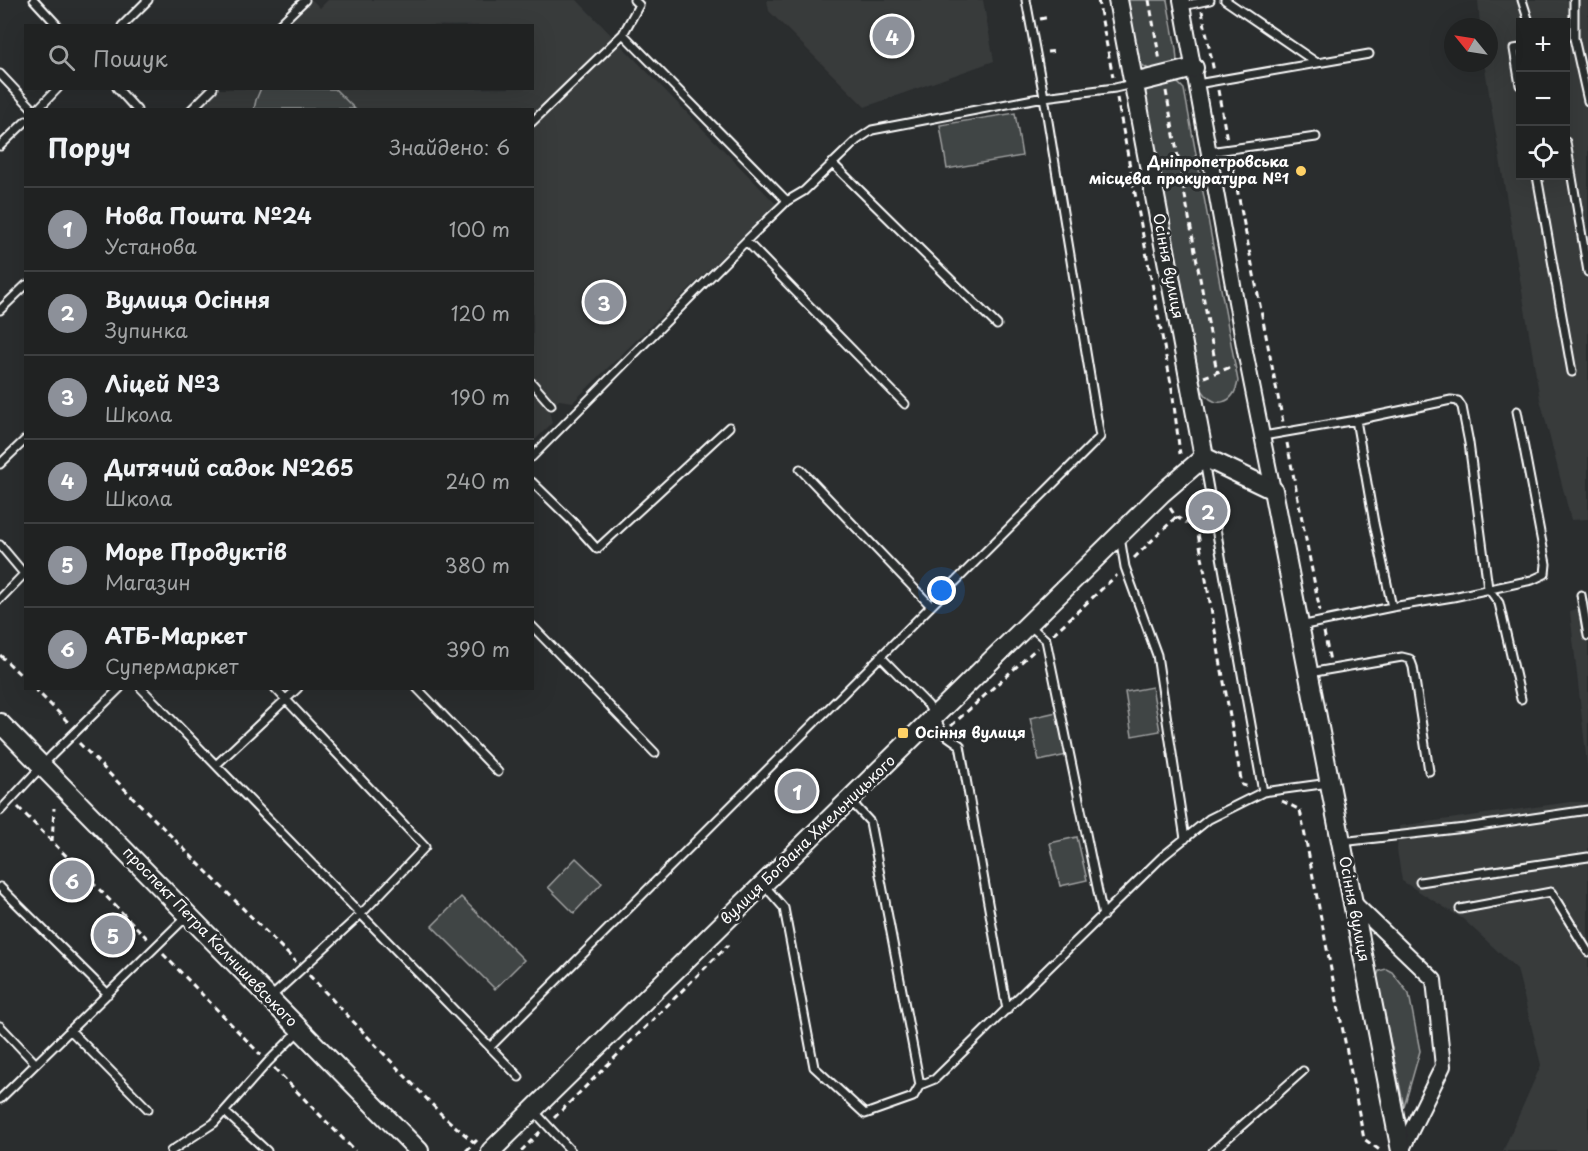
<!DOCTYPE html>
<html lang="uk">
<head>
<meta charset="utf-8">
<style>
	:root { --surface:#202222; --page:#2d2f2f; --text:#f1f3f6; --muted:#a2a4a5; --line:#3d3f40; --accent:#8c9099 }
	body { margin:0; font-family:"Playpen Sans",sans-serif; background:var(--page); color:var(--text) }
	.controls { position:absolute; right:18px; top:18px; display:grid; overflow:hidden; border-radius:0px; box-shadow:0 6px 24px #0002 }
	.controls button { width:54px; height:54px; display:grid; place-items:center; padding:0; border:0; border-bottom:2px solid var(--line); background:var(--surface); color:var(--text); font:30px sans-serif }
	.compass { position:absolute; left:1444px; top:18px; width:54px; height:54px; border-radius:50%; background:var(--surface); box-shadow:0 6px 24px #0002; rotate:300deg }
	.you { position:absolute; left:942px; top:591px; width:21px; height:21px; margin:-15px; border:4px solid #fff; border-radius:50%; background:#1a73e8; box-shadow:0 0 0 9px #1a73e833 }
	.badge { display:grid; place-items:center; width:39px; height:39px; border-radius:50%; background:var(--accent); color:#fff; font-size:20px; font-weight:700 }
	.pin { position:absolute; translate:-50% -50%; border:3px solid #fff; box-shadow:0 2px 6px #0006 }
	.list { margin:0; padding:0; list-style:none }
	h2 { display:flex; justify-content:space-between; align-items:center; height:78px; margin:0; padding:0 24px; font-size:26px }
	h2 small { font-size:20px; font-weight:400; color:var(--muted) }
	.list li { display:grid; grid-template-columns:39px 1fr auto; gap:18px; align-items:center; box-sizing:border-box; height:84px; padding:0 24px; border-top:2px solid var(--line) }
	.list b { display:block; font-size:22px; white-space:nowrap }
	.list p { margin:0; font-size:20px; white-space:nowrap; color:var(--muted) }
	.list em { font-size:20px; font-style:normal; color:var(--muted) }
	.icon { flex:none; width:33px; height:33px; fill:none; stroke:currentColor; stroke-width:2; stroke-linecap:round; stroke-linejoin:round }
	.map { position:relative; flex:none; width:1588px; height:1151px; overflow:hidden }
	.search { position:absolute; background:var(--surface); box-shadow:0 6px 24px #0002; left:24px; top:24px; width:510px; height:66px; display:flex; align-items:center; gap:15px; box-sizing:border-box; padding:0 21px; border-radius:0px; color:var(--muted); font-size:22px }
	.panel { position:absolute; background:var(--surface); box-shadow:0 6px 24px #0002; left:24px; top:108px; width:510px; height:582px; border-radius:0px }
	.map>svg:first-child { display:block }
</style>
</head>
<body>
<div class="map">
<svg width="1588" height="1151" viewBox="0 0 1588 1151">
	<rect width="100%" height="100%" fill="#2a2d2e"/>
	<filter id="ink" filterUnits="userSpaceOnUse"><feTurbulence type="fractalNoise" baseFrequency=".0167" numOctaves="2"/><feDisplacementMap in="SourceGraphic" scale="12" xChannelSelector="R" yChannelSelector="G"/><feConvolveMatrix kernelMatrix="1 2 1 2 8 2 1 2 1" color-interpolation-filters="sRGB"/></filter>
	<g filter="url(#ink)">
		<!-- built -->
		<path fill="#373a3b" fill-rule="evenodd" d="M308,0H312L320,8L328,0H577L776,204L573,402L559,400L549,410L552,423L533,442L532,110H194L216,89L532,88V26L281,25Z
			M767,0H983L994,61L865,107L769,11Z
			M1478,0H1588V519L1571,520L1540,399L1484,63H1489V27H1480ZM1520,22H1566V176H1520Z
			M1588,601V773L1570,612Z
			M1570,802H1588V1151H1503L1541,1065L1517,969L1463,919L1402,881L1397,850L1399,826Z"/>
		<!-- green -->
		<path fill="#414445" stroke="#a0a2a2" stroke-width="1.5" d="M1128,0H1167L1176,49L1177,61L1171,68C1158,70 1147,73 1139,61Z
			M1170,80L1178,83L1184,89L1238,381C1234,404 1215,410 1202,390L1145,94L1147,89Z
			M261,88L335,89L355,109H254L256,100Z
			M1015,113L1022,156L947,169L940,125Z
			M1152,687L1160,731L1132,736L1125,692Z
			M1057,712L1067,755L1039,761L1030,718Z
			M1077,837L1087,880L1060,886L1050,843Z
			M576,858L602,883L574,913L548,887Z
			M461,897L524,960L495,989L432,926Z
			M1386,969L1392,972L1409,994L1420,1051L1404,1107L1377,977L1379,971Z"/>
		<g fill="none" stroke-linecap="round" stroke-linejoin="round">
			<defs>
				<path id="service" d="M34,0L58,26
					M634,0L639,5L623,34L787,201
					M1225,0L1317,63
					M1522,0L1529,22
					M1574,0V38L1588,101
					M1183,6L1210,0
					M122,26L148,0
					M278,26L305,0
					M1520,48L1514,49L1520,85
					M0,74L34,110
					M1197,84L1369,54
					M117,88L137,110
					M37,110L58,88
					M191,110L213,88
					M532,122L623,34
					M1566,142L1588,272
					M0,146L26,121
					M1209,152L1316,137
					M832,163L997,325
					M1537,176L1572,372
					M746,241L905,404
					M0,310L26,285
					M532,383L551,405
					M1263,436L1356,420L1451,400L1458,401L1462,407L1469,443L1488,588L1499,603L1521,699
					M532,457L746,241L787,201L804,191L857,140L872,130L1044,97L1115,88L1132,84
					M1204,461L1263,792
					M0,464L26,439
					M800,469L931,606
					M532,482L571,520L597,549L729,427
					M1120,537L1125,567L1157,655L1185,839
					M0,545L26,576
					M1581,595L1588,636
					M0,599L24,574
					M1392,607L1453,597L1532,580L1545,574L1546,564L1517,411
					M1029,625L1046,640L1103,916
					M532,626L655,753
					M1300,626L1392,607L1374,523L1356,420
					M880,656L928,705L943,733L960,745L1007,1010
					M1309,673L1402,657L1410,659L1413,667L1429,771
					M141,688L490,1047
					M417,688L498,772
					M216,765L298,688
					M850,800L870,822L920,1085
					M0,811L52,755L120,688
					M1341,842L1465,828L1588,810
					M1420,882L1588,857
					M764,885L784,908L814,1067L865,1114L913,1097L920,1085L935,1079L1162,857L1209,819L1263,792L1329,783
					M0,887L108,994
					M1460,909L1551,892L1588,952
					M270,998L361,914L425,847L275,688
					M0,1026L36,1064
					M70,1030L148,1109
					M519,1077L490,1047L1100,437L1044,97L1026,0
					M0,1099L186,917
					M534,1111L571,1151
					M225,1112L267,1151
					M171,1151L214,1123L268,1062L300,1030
					M1213,1151L1303,1071"/>
				<path id="minor" d="M1181,0L1245,351L1273,490
					M1353,902L1434,980L1443,1066L1401,1151"/>
				<path id="tertiary" d="M1118,0L1204,457
					M1134,83L1194,68
					M1204,457L1273,490L1401,1151
					M0,723L419,1151
					M491,1151L1161,494L1204,457"/>
			</defs>
			<!-- service casing -->
			<use href="#service" stroke="#fff" stroke-width="11"/>
			<!-- minor casing -->
			<use href="#minor" stroke="#fff" stroke-width="18"/>
			<!-- tertiary casing -->
			<use href="#tertiary" stroke="#fff" stroke-width="22"/>
			<!-- path -->
			<path stroke="#fff" stroke-width="3" stroke-dasharray="6 4.5" stroke-linecap="butt" d="M1098,0L1113,77
				M1149,0L1160,61
				M1202,11L1214,72
				M1040,19L1050,17
				M1047,52L1057,51
				M1218,90L1227,140
				M1166,91L1217,372
				M1117,98L1172,389L1180,454
				M1231,158L1283,422
				M1204,377L1234,366
				M1287,443L1320,611
				M1170,508L1176,517L1197,528L1242,785L1249,787
				M1134,558L1176,517
				M1324,632L1330,661
				M1053,634L1117,575
				M0,655L26,680
				M34,688L69,723
				M951,726L1037,648
				M79,743L296,962
				M1282,801L1300,810L1364,1139L1381,1151
				M18,807L148,939
				M52,842L54,808
				M163,954L261,1055
				M309,975L443,1116L475,1143
				M274,1068L355,1151
				M554,1118L728,945
				M466,1151L477,1140
				M521,1151L541,1131"/>
			<!-- service -->
			<use href="#service" stroke="#2a2d2e" stroke-width="7"/>
			<!-- minor -->
			<use href="#minor" stroke="#2a2d2e" stroke-width="14"/>
			<!-- tertiary -->
			<use href="#tertiary" stroke="#2a2d2e" stroke-width="18"/>
		</g>
	</g>
	<!-- markers -->
	<g fill="#ffd166" stroke="#2a2d2e" stroke-width="2">
		<circle cx="1301" cy="171" r="6"/>
		<rect x="897" y="727" width="12" height="12" rx="3"/>
	</g>
	<g text-anchor="middle" stroke-width="6" stroke-linejoin="round" paint-order="stroke">
		<!-- poi labels -->
		<g font-size="15" font-weight="bold" fill="#fff" stroke="#2a2d2e" text-anchor="end">
			<text x="1289" y="167">Дніпропетровська<tspan x="1289" dy="17">місцева прокуратура №1</tspan></text>
			<text x="915" y="738" text-anchor="start">Осіння вулиця</text>
		</g>
		<!-- street labels -->
		<g font-size="15" fill="#fff" stroke="#2a2d2e">
			<text transform="translate(1168 266) rotate(79)" y="5">Осіння вулиця</text>
			<text transform="translate(808 840) rotate(-44)" y="5">вулиця Богдана Хмельницького</text>
			<text transform="translate(1354 909) rotate(79)" y="5">Осіння вулиця</text>
			<text transform="translate(210 937) rotate(46)" y="5">проспект Петра Калнишевського</text>
		</g>
	</g>
</svg>
<div class="controls">
<button>+</button>
<button>−</button>
<button><svg class="icon" aria-label="locate" viewBox="0 0 24 24"><circle cx="12" cy="12" r="6"/><path d="M12 2v4M12 18v4M2 12h4M18 12h4"/></svg></button>
</div>
<svg class="compass" viewBox="-18 -18 36 36"><path d="M0-13l5 13h-10z" fill="#e53935"/><path d="M0 13l5-13h-10z" fill="#a2a4a5"/></svg>
<div class="you"></div>
<div class="pin badge" style="left:797px;top:791px">1</div>
<div class="pin badge" style="left:1208px;top:511px">2</div>
<div class="pin badge" style="left:604px;top:302px">3</div>
<div class="pin badge" style="left:892px;top:36px">4</div>
<div class="pin badge" style="left:113px;top:935px">5</div>
<div class="pin badge" style="left:72px;top:880px">6</div>
<div class="search"><svg class="icon" aria-label="search" viewBox="0 0 24 24"><circle cx="10" cy="10" r="6"/><path d="M15 15l6 6"/></svg>Пошук</div>
<section class="panel">
<h2>Поруч<small>Знайдено: 6</small></h2>
<ul class="list">
<li><span class="badge">1</span><div><b>Нова Пошта №24</b><p>Установа</p></div><em>100 m</em></li>
<li><span class="badge">2</span><div><b>Вулиця Осіння</b><p>Зупинка</p></div><em>120 m</em></li>
<li><span class="badge">3</span><div><b>Ліцей №3</b><p>Школа</p></div><em>190 m</em></li>
<li><span class="badge">4</span><div><b>Дитячий садок №265</b><p>Школа</p></div><em>240 m</em></li>
<li><span class="badge">5</span><div><b>Море Продуктiв</b><p>Магазин</p></div><em>380 m</em></li>
<li><span class="badge">6</span><div><b>АТБ-Маркет</b><p>Супермаркет</p></div><em>390 m</em></li>
</ul>
</section>
</div>
</body>
</html>
